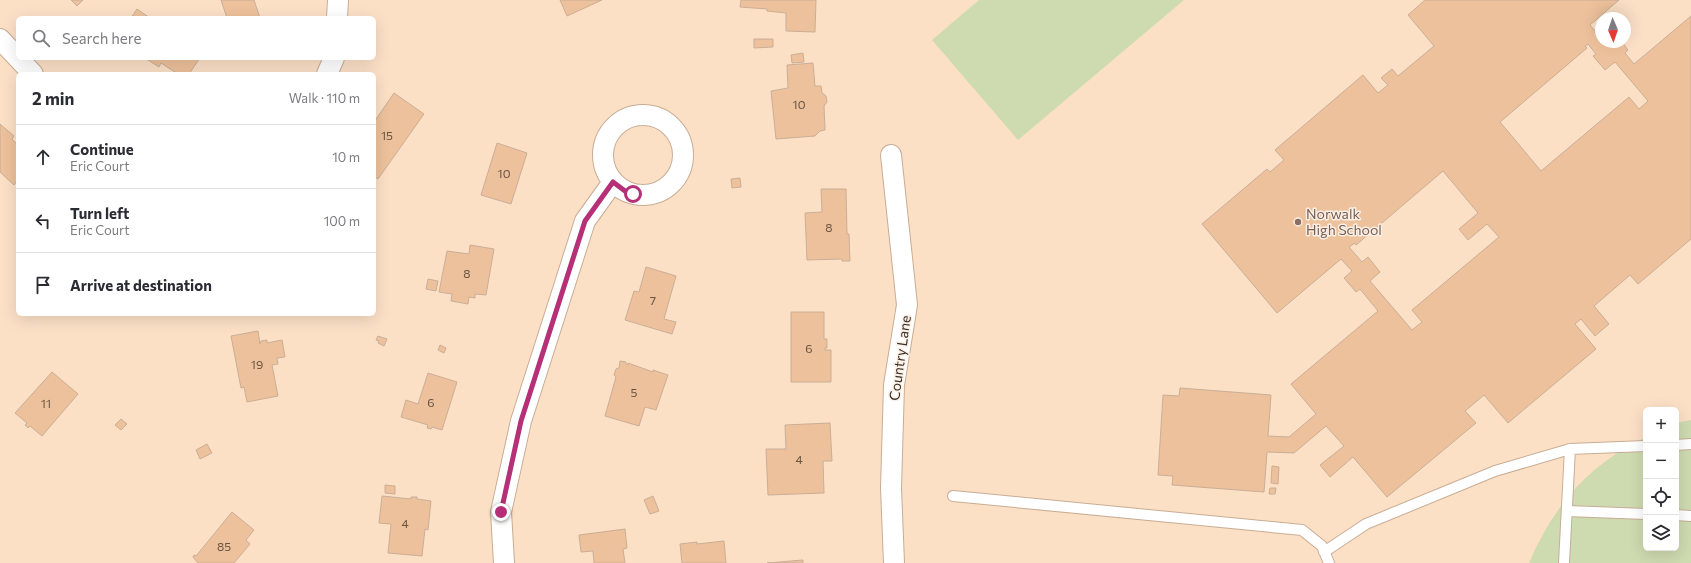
<!DOCTYPE html>
<html lang="en">
<head>
<meta charset="utf-8">
<style>
	:root { --surface:#fff; --page:#f2f2f3; --text:#2b2b33; --muted:#7c7c81; --line:#e1e1e2 }
	body { margin:0; font-family:Commissioner,sans-serif; background:var(--page); color:var(--text) }
	.controls { position:absolute; right:12px; bottom:12px; display:grid; overflow:hidden; border-radius:6px; box-shadow:0 4px 16px #0002 }
	.controls button { width:36px; height:36px; display:grid; place-items:center; padding:0; border:0; border-bottom:1px solid var(--line); background:var(--surface); color:var(--text); font:20px sans-serif }
	.compass { position:absolute; left:1595px; top:12px; width:36px; height:36px; border-radius:50%; background:var(--surface); box-shadow:0 4px 16px #0002; rotate:178deg }
	.stop { position:absolute; width:12px; height:12px; margin:-9px; border:3px solid #b53076; border-radius:50%; background:#fff }
	.stop.end { background:#b53076; border-color:#fff; box-shadow:0 1px 4px #0008 }
	.list { margin:0; padding:0; list-style:none }
	h2 { display:flex; justify-content:space-between; align-items:center; height:52px; margin:0; padding:0 16px; font-size:17px }
	h2 small { font-size:13px; font-weight:400; color:var(--muted) }
	.list li { display:grid; grid-template-columns:26px 1fr auto; gap:12px; align-items:center; box-sizing:border-box; height:64px; padding:0 16px; border-top:1px solid var(--line) }
	.list b { display:block; font-size:15px; white-space:nowrap }
	.list p { margin:0; font-size:13px; white-space:nowrap; color:var(--muted) }
	.list em { font-size:13px; font-style:normal; color:var(--muted) }
	.icon { flex:none; width:22px; height:22px; fill:none; stroke:currentColor; stroke-width:2; stroke-linecap:round; stroke-linejoin:round }
	.map { position:relative; flex:none; width:1691px; height:563px; overflow:hidden }
	.search { position:absolute; background:var(--surface); box-shadow:0 4px 16px #0002; left:16px; top:16px; width:360px; height:44px; display:flex; align-items:center; gap:10px; box-sizing:border-box; padding:0 14px; border-radius:6px; color:var(--muted); font-size:15px }
	.panel { position:absolute; background:var(--surface); box-shadow:0 4px 16px #0002; left:16px; top:72px; width:360px; height:244px; border-radius:6px }
	.map>svg:first-child { display:block }
</style>
</head>
<body>
<div class="map">
<svg width="1691" height="563" viewBox="0 0 1691 563">
	<rect width="100%" height="100%" fill="#fbe0c6"/>
	<!-- pitch -->
	<path fill="#cedab0" d="M979,0H1184L1018,140L932,40Z
		M1691,420V563H1529C1553,506 1590,463 1646,437V548H1676V423Z"/>
	<!-- building -->
	<path fill="#edc19b" stroke="#caae97" fill-rule="evenodd" d="M71,0H83L77,6Z
		M221,0H254L260,18H227Z
		M560,0H602L567,16Z
		M741,0H816L815,32L786,31V13L767,11V9L740,7Z
		M1425,0H1619L1590,25L1601,38V42H1604L1607,45L1611,42H1622L1628,50L1625,53L1634,64L1691,16V239L1638,284L1630,275L1594,306L1609,324L1595,336L1581,319L1575,324L1596,349L1508,423L1484,395L1465,411L1476,423L1387,497L1353,457L1330,477L1320,465L1344,446L1326,426L1294,453L1267,452L1264,492L1172,485L1173,476L1158,475L1163,395L1179,396L1180,388L1271,395L1268,436L1289,437L1316,414L1291,384L1378,311L1360,289L1356,292L1344,278L1352,271L1341,259L1277,313L1202,224L1267,169L1270,172L1284,160L1275,150L1363,75L1378,93L1388,85L1381,78L1392,69L1398,76L1434,46L1408,15ZM1588,44L1596,54L1593,56L1605,70L1615,62L1648,101L1639,109L1629,97L1541,171L1500,122L1587,48L1585,46ZM1443,171L1478,213L1459,229L1468,240L1487,224L1499,237L1412,310L1422,322L1412,330L1370,281L1380,272L1368,257L1362,262L1349,247L1355,243L1356,245Z
		M137,9L150,18H131Z
		M754,39H773V47L754,48Z
		M803,53L804,62L792,63L791,55Z
		M145,58H200L189,74H178L161,63L159,67Z
		M813,63L815,86H821L822,93L826,96L827,102L824,106L825,130L820,131L815,136L776,139L771,91L788,88L787,65Z
		M394,93L424,114L378,179L374,176V122Z
		M0,124L14,136L12,139L18,145V180L14,185L0,172Z
		M497,143L527,153L511,204L481,195Z
		M740,178L741,187L732,188L731,179Z
		M821,189H846L847,234H849L850,261H842V259L807,260L805,213L822,212Z
		M470,245L494,249L486,295L475,294V298L469,297L468,304L451,301L452,294L439,292L447,251L469,254Z
		M646,267L676,276L664,319L676,322L672,334L625,320L634,291L639,292Z
		M428,279L438,281L436,291L426,289Z
		M791,312H824V339H827V348H825V350H831V382H791Z
		M258,331L260,344L261,341L267,340V343L282,340L285,357L277,358L278,364L272,365L278,396L247,402L244,387L241,388L231,336Z
		M378,336L387,339L384,346L378,343L379,341L376,340Z
		M440,345L446,348L444,353L438,350Z
		M620,361L626,362V364L628,365V363L653,372V370L668,375L656,410L645,407L639,426L605,416L616,377L614,375L616,369L619,368Z
		M52,372L78,394L42,436L30,426L28,428L25,425L27,423L15,413Z
		M428,373L457,382L442,430L432,427L431,429L427,428L428,425L401,417L406,400L418,404Z
		M121,419L127,424L121,430L115,425Z
		M830,423L832,461H823L824,493L768,495L766,449H786L785,425Z
		M207,444L212,453L200,459L196,450Z
		M1272,466L1279,467L1278,484L1271,483Z
		M385,485L395,486V494L385,493Z
		M1270,488H1276L1275,494H1269Z
		M382,496L411,499V497H417V499L431,501L428,530L425,529L422,556L388,553L391,524L379,523Z
		M653,496L659,511L650,514L644,500Z
		M232,512L254,530L246,540L250,544L234,563H198L193,557L194,555L196,556Z
		M625,529L627,548L623,549L625,563H594L593,551L581,552L579,535Z
		M724,541L726,563H682L680,544L697,542V544Z
		M803,560V563H767Z"/>
	<g fill="none" stroke-linecap="round" stroke-linejoin="round">
		<defs>
			<path id="service" d="M1676,445L1691,444
				M953,496L1302,530L1322,546L1329,563
				M1567,511L1646,514
				M1676,515L1691,516
				M1324,552L1366,524L1495,471L1570,449
				M1564,563L1570,449L1646,446"/>
			<path id="minor" d="M337,18L338,0
				M0,39L33,74
				M327,74L334,58
				M603 155a40 40 0 1 1 80 0a40 40 0 1 1-80 0Z
				M891,155L907,305L894,385L891,488L894,563
				M504,563L501,512L521,421L585,221L613,182"/>
		</defs>
		<!-- service casing -->
		<use href="#service" stroke="#c8ad95" stroke-width="12"/>
		<!-- minor casing -->
		<use href="#minor" stroke="#c8ad95" stroke-width="22"/>
		<!-- service -->
		<use href="#service" stroke="#fff" stroke-width="10"/>
		<!-- minor -->
		<use href="#minor" stroke="#fff" stroke-width="20"/>
	</g>
	<g fill="none" stroke-linecap="round" stroke-linejoin="round">
		<!-- route -->
		<path stroke="#b53076" stroke-width="5" d="M501,512L521,421L585,221L613,182L625,191L633,194"/>
	</g>
	<!-- markers -->
	<circle fill="#8d6e63" stroke="#fbf0e6" stroke-width="1.5" cx="1298" cy="222" r="4"/>
	<g text-anchor="middle" stroke-width="3" stroke-linejoin="round" paint-order="stroke">
		<!-- number labels -->
		<g font-size="12" fill="#685443">
			<text x="799" y="109">10</text>
			<text x="387" y="140">15</text>
			<text x="504" y="178">10</text>
			<text x="829" y="232">8</text>
			<text x="467" y="278">8</text>
			<text x="653" y="305">7</text>
			<text x="809" y="353">6</text>
			<text x="257" y="369">19</text>
			<text x="634" y="397">5</text>
			<text x="431" y="407">6</text>
			<text x="46" y="408">11</text>
			<text x="799" y="464">4</text>
			<text x="405" y="528">4</text>
			<text x="224" y="551">85</text>
		</g>
		<!-- education labels -->
		<g font-size="14" fill="#785e54" stroke="#fbf0e6" text-anchor="start">
			<text x="1306" y="219">Norwalk<tspan x="1306" dy="16">High School</tspan></text>
		</g>
		<!-- street labels -->
		<g font-size="14" fill="#3b3026" stroke="#fbf0e6">
			<text transform="translate(900 358) rotate(-82)" y="5">Country Lane</text>
		</g>
	</g>
</svg>
<div class="controls">
<button>+</button>
<button>−</button>
<button><svg class="icon" aria-label="locate" viewBox="0 0 24 24"><circle cx="12" cy="12" r="6"/><path d="M12 2v4M12 18v4M2 12h4M18 12h4"/></svg></button>
<button><svg class="icon" aria-label="layers" viewBox="0 0 24 24"><path d="M12 4l9 5-9 5-9-5zM3 14l9 5 9-5"/></svg></button>
</div>
<svg class="compass" viewBox="-18 -18 36 36"><path d="M0-13l5 13h-10z" fill="#e53935"/><path d="M0 13l5-13h-10z" fill="#7c7c81"/></svg>
<div class="stop" style="left:633px;top:194px"></div>
<div class="stop end" style="left:501px;top:512px"></div>
<div class="search"><svg class="icon" aria-label="search" viewBox="0 0 24 24"><circle cx="10" cy="10" r="6"/><path d="M15 15l6 6"/></svg>Search here</div>
<section class="panel">
<h2>2 min<small>Walk · 110 m</small></h2>
<ul class="list">
<li><svg class="icon" aria-label="ahead" viewBox="0 0 24 24"><path d="M12 20V5M6 11l6-6 6 6"/></svg><div><b>Continue</b><p>Eric Court</p></div><em>10 m</em></li>
<li><svg class="icon" aria-label="left" viewBox="0 0 24 24"><path d="M17 20v-9H6M10 6l-5 5 5 5"/></svg><div><b>Turn left</b><p>Eric Court</p></div><em>100 m</em></li>
<li><svg class="icon" aria-label="arrive" viewBox="0 0 24 24"><path d="M6 21V4h12l-3 4 3 4H6"/></svg><div><b>Arrive at destination</b></div></li>
</ul>
</section>
</div>
</body>
</html>
